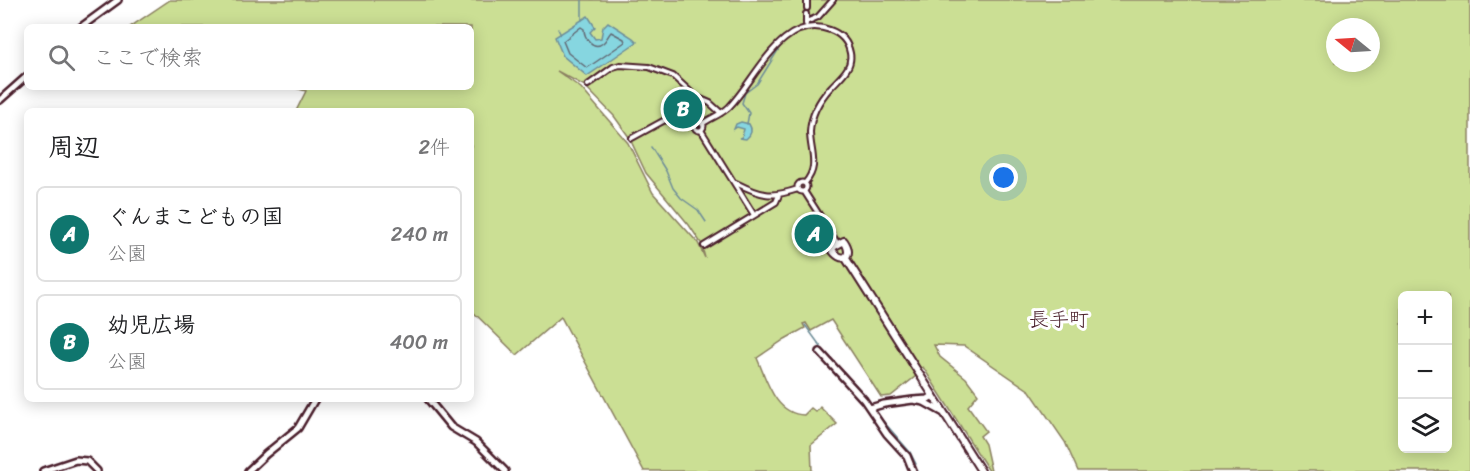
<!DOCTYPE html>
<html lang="ja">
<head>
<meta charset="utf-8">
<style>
	:root { --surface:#fff; --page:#f6f6f6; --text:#202124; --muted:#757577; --line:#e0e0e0; --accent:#0f766e }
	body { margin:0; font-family:Sriracha,"Klee One",sans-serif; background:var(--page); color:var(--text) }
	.controls { position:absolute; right:18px; bottom:18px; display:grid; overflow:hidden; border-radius:9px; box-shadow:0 3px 15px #0003 }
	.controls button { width:54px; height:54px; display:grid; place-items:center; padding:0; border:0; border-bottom:2px solid var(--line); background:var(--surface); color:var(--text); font:30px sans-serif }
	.compass { position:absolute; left:1326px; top:18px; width:54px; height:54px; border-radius:50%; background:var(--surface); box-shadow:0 3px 15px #0003; rotate:288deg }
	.you { position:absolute; left:1004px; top:178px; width:21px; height:21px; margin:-15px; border:4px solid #fff; border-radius:50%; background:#1a73e8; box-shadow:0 0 0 9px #1a73e833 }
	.badge { display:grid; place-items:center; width:39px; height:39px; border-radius:50%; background:var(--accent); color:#fff; font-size:20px; font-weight:700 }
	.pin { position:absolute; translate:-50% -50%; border:3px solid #fff; box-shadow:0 2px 6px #0006 }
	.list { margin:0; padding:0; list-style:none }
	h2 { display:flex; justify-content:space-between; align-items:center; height:78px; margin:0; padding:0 24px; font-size:26px }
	h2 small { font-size:20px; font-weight:400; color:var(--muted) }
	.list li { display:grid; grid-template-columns:39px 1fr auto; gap:18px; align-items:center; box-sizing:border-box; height:96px; margin:0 12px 12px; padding:0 12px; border:2px solid var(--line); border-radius:9px }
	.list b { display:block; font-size:22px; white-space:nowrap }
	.list p { margin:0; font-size:20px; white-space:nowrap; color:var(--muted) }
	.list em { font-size:20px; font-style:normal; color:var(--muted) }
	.icon { flex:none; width:33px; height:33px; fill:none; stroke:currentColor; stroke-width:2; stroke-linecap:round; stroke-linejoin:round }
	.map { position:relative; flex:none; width:1470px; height:471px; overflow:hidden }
	.search { position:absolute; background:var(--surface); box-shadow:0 3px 15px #0003; left:24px; top:24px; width:450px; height:66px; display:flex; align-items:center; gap:15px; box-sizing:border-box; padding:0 21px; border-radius:9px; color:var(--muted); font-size:22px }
	.panel { position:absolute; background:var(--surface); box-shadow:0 3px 15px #0003; left:24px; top:108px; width:450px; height:294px; border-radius:9px }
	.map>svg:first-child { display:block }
</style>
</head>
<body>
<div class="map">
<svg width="1470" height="471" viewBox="0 0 1470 471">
	<rect width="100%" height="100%" fill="#fff"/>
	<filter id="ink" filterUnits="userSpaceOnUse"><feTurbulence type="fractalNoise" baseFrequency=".0167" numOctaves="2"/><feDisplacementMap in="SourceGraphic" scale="12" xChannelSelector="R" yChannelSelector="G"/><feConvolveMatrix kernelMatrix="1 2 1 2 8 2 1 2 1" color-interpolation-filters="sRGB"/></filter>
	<g filter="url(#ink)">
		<!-- green -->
		<path fill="#cbdf94" stroke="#8a7f60" stroke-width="1.5" fill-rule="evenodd" d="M170,0H1470V471H1078L1065,442L1030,391L964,346L934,345L940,357L966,378L978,394L968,406L986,431L980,436L985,444L991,471H989L923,367L914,373L916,376L891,396L881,397L831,320L811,331L806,323L803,324L805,328L785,339L757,358C767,381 775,414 804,415L811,408L816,412L820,407L837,424L811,445L812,471H644L561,317L517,355L471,310V111H296L306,91L292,87H471V27H130ZM1335,27H1371V63H1335ZM557,71L585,86L614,116L629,137L646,173L689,225L701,243L705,258L698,243L653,193L628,143L581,88ZM1402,296H1448V448H1402Z"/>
		<!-- water -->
		<path fill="#86d6e0" stroke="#6e8d98" stroke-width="1.5" d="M588,16L595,27L590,32L595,39L601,38L603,27L608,22L633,38L637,42L587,76L563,56L555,37Z
			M741,122L749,124C753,130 751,135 746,139L739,138L742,137L744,129L737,127L734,129L736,124Z"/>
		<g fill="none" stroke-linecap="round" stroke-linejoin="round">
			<!-- shore -->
			<path stroke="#626873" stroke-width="1.5" d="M581,27L584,29C584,37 593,51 603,43C607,40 608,35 611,32L624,39L625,42L587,68L568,53L563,41Z"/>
			<!-- stream -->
			<path stroke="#6e8d98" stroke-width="1.5" d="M582,0V20
				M558,29L560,33
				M747,124L749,113L742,103L745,93L757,84L780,47
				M651,147L666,171L673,188L681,198L698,210L706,222
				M805,325L821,347
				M825,352L849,378
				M853,382L865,395
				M877,414L910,452L916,464
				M917,470L918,471"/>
			<defs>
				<path id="pedestrian" d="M807,8V1
					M806,14V24
					M806,22L818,17L833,0
					M588,85L613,67L620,65L649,67L673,76L696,97L710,103L721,113
					M694.5 126a4.5 4.5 0 1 1 9 0a4.5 4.5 0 1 1-9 0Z
					M702,124C711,118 722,114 729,107C756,80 782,12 830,30C841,34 848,42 850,53C853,68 840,77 831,87C819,100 811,114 810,132C810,152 820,166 805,183
					M701,130L754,215
					M632,138L665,120L694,126
					M797.5 187a4.5 4.5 0 1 1 9 0a4.5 4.5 0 1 1-9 0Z
					M736,183C762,196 771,198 798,189
					M804,191L836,241
					M704,246L776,202L779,195"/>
				<path id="minor" d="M81,27L118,0
					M0,100L27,76
					M820,352L864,400L887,434L907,456L913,471
					M933,396L928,399L913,400L924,402L942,412
					M428,399L451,427L476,442L505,471
					M870,408L884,404L913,400
					M43,471L76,460L87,461L97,471
					M248,471L266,454L298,428L315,399"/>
				<path id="tertiary" d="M844,241C855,257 841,265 831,248Z
					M845,257L981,471"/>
			</defs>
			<!-- pedestrian casing -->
			<use href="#pedestrian" stroke="#4a1f2b" stroke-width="8"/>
			<!-- minor casing -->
			<use href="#minor" stroke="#4a1f2b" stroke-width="10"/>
			<!-- tertiary casing -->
			<use href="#tertiary" stroke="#4a1f2b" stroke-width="10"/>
			<!-- pedestrian -->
			<use href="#pedestrian" stroke="#fff" stroke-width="4"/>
			<!-- minor -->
			<use href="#minor" stroke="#fff" stroke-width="5"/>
			<!-- tertiary -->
			<use href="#tertiary" stroke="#fff" stroke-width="6"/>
		</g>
	</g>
	<g text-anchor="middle" stroke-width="6" stroke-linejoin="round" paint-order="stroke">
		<!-- quarter labels -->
		<g font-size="20" fill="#4a1f2b" stroke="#fff">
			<text x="1059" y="326">長手町</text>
		</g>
	</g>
</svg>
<div class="controls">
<button>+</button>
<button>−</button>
<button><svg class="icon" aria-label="layers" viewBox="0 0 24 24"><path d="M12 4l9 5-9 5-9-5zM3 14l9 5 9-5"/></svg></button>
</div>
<svg class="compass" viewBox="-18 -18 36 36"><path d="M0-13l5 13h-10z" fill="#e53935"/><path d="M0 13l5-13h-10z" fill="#757577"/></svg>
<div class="you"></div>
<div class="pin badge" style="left:814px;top:234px">A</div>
<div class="pin badge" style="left:683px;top:109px">B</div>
<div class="search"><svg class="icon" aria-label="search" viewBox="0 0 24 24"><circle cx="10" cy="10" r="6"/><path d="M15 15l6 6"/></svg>ここで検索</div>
<section class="panel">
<h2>周辺<small>2件</small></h2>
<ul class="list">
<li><span class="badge">A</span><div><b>ぐんまこどもの国</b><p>公園</p></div><em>240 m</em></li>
<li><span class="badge">B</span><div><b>幼児広場</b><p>公園</p></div><em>400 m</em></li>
</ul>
</section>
</div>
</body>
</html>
